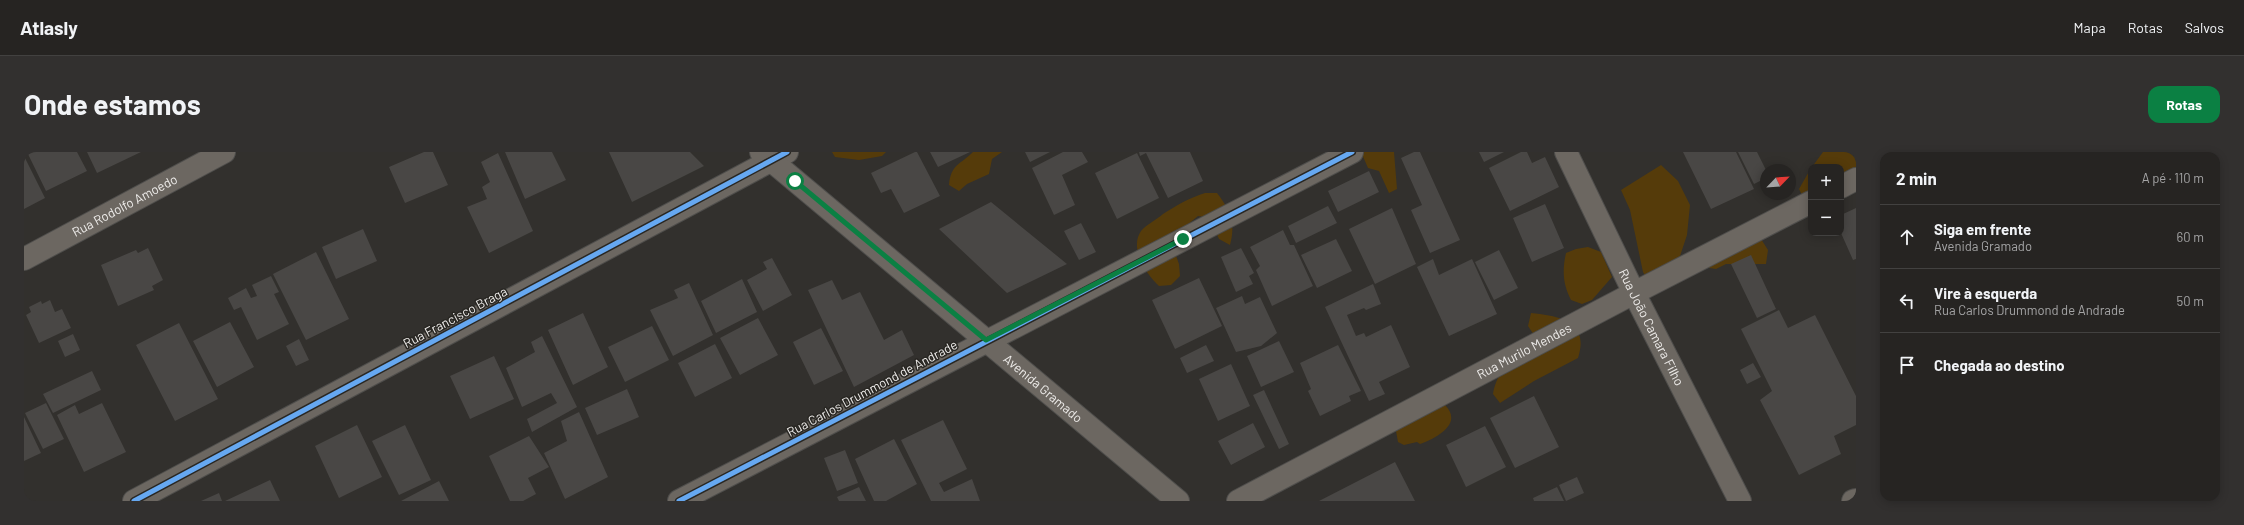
<!DOCTYPE html>
<html lang="pt">
<head>
<meta charset="utf-8">
<style>
	:root { --surface:#262422; --page:#32302f; --text:#f1f3f6; --muted:#a4a4a5; --line:#424140; --accent:#0b8043 }
	body { margin:0; font-family:Barlow,sans-serif; background:var(--page); color:var(--text) }
	.controls { position:absolute; right:12px; top:12px; display:grid; overflow:hidden; border-radius:8px; box-shadow:0 2px 10px #0003 }
	.controls button { width:36px; height:36px; display:grid; place-items:center; padding:0; border:0; border-bottom:1px solid var(--line); background:var(--surface); color:var(--text); font:20px sans-serif }
	.compass { position:absolute; left:1736px; top:12px; width:36px; height:36px; border-radius:50%; background:var(--surface); box-shadow:0 2px 10px #0003; rotate:65deg }
	.stop { position:absolute; width:12px; height:12px; margin:-9px; border:3px solid #0b8043; border-radius:50%; background:#fff }
	.stop.end { background:#0b8043; border-color:#fff; box-shadow:0 1px 4px #0008 }
	.list { margin:0; padding:0; list-style:none }
	h2 { display:flex; justify-content:space-between; align-items:center; height:52px; margin:0; padding:0 16px; font-size:17px }
	h2 small { font-size:13px; font-weight:400; color:var(--muted) }
	.list li { display:grid; grid-template-columns:26px 1fr auto; gap:12px; align-items:center; box-sizing:border-box; height:64px; padding:0 16px; border-top:1px solid var(--line) }
	.list b { display:block; font-size:15px; white-space:nowrap }
	.list p { margin:0; font-size:13px; white-space:nowrap; color:var(--muted) }
	.list em { font-size:13px; font-style:normal; color:var(--muted) }
	.icon { flex:none; width:22px; height:22px; fill:none; stroke:currentColor; stroke-width:2; stroke-linecap:round; stroke-linejoin:round }
	.map { position:relative; flex:none; width:1832px; height:349px; overflow:hidden; border-radius:12px }
	header { display:flex; align-items:center; gap:24px; box-sizing:border-box; height:56px; padding:0 20px; background:var(--surface); border-bottom:1px solid var(--line) }
	header strong { font-size:19px }
	nav { display:flex; gap:22px; margin-inline-start:auto; font-size:14px }
	.intro { display:flex; align-items:center; justify-content:space-between; box-sizing:border-box; height:96px; padding:0 24px }
	h1 { margin:0; font-size:28px }
	.button { padding:10px 18px; border-radius:12px; background:var(--accent); color:#fff; font-size:14px; font-weight:700 }
	main { display:flex; gap:24px; padding:0 24px }
	aside { flex:1; background:var(--surface); border-radius:12px; box-shadow:0 2px 10px #0003 }
	.map>svg:first-child { display:block }
</style>
</head>
<body>
<header>
<strong>Atlasly</strong>
<nav><a>Mapa</a><a>Rotas</a><a>Salvos</a></nav>
</header>
<div class="intro"><h1>Onde estamos</h1><a class="button">Rotas</a></div>
<main>
<div class="map">
<svg width="1832" height="349" viewBox="0 0 1832 349">
	<rect width="100%" height="100%" fill="#32302d"/>
	<!-- green -->
	<path fill="#553b0a" d="M808,0H862L858,4L835,8L811,5Z
		M949,0H978L968,7L965,22L943,32L935,39L925,33C927,12 936,13 949,0Z
		M1337,0H1370L1373,37L1365,41L1355,19L1344,16Z
		M1799,0H1832V22L1817,35V15H1788Z
		M1637,13L1654,29L1666,53L1663,83L1655,107L1625,131L1619,120L1606,58L1597,38Z
		M1787,16V46L1780,47L1775,37Z
		M1181,41H1193C1206,58 1212,71 1206,93L1195,87L1186,66L1174,64L1146,87L1155,112L1156,124L1147,133L1135,134C1122,122 1105,96 1117,79C1123,72 1132,68 1139,62C1153,53 1165,46 1181,41Z
		M1737,87L1744,98L1742,112H1702L1692,117L1679,115Z
		M1564,95L1577,100L1588,125L1568,148L1558,152L1547,148C1539,132 1538,119 1542,101L1552,97Z
		M1507,161C1535,164 1566,169 1554,206L1510,229L1476,251L1469,242C1473,217 1493,201 1510,183L1504,174Z
		M1415,253H1421C1440,272 1411,287 1396,292L1393,290L1380,293L1374,290L1372,279L1376,274Z"/>
	<!-- building -->
	<path fill="#494745" d="M3,0H53L63,19L22,39Z
		M63,0H117L73,21Z
		M400,0H409L424,33L381,51L365,15Z
		M481,0H528L542,28L501,47Z
		M585,0H666L680,14L608,50Z
		M891,0H893L916,44L880,61L867,37L857,41L847,21Z
		M906,0H946L914,15Z
		M1001,0H1026L1006,10Z
		M1039,0H1058L1064,10L1038,23L1051,53L1030,63L1008,16Z
		M1115,0H1166L1179,29L1144,46L1122,1L1116,4Z
		M1390,0H1396L1436,88L1406,101L1387,58L1398,53L1377,6Z
		M1455,0H1480L1460,10Z
		M1497,0H1503L1508,11L1521,5L1535,35L1486,59L1465,16Z
		M1659,0H1712L1730,37L1687,57Z
		M1714,0H1733L1742,18V26L1730,32Z
		M474,1L509,79L465,101L443,55L463,47L458,35L466,30L457,10Z
		M1113,1L1135,46L1093,67L1071,21Z
		M0,4L21,46L0,57Z
		M1345,19L1355,40L1314,60L1304,39Z
		M967,50L1043,112L983,141L915,77Z
		M1521,52L1540,96L1508,110L1489,66Z
		M1304,54L1313,71L1272,91L1264,74Z
		M1368,56L1392,112L1351,132L1325,77Z
		M1832,56V107L1829,108L1817,81V63Z
		M1057,71L1072,100L1055,108L1040,79Z
		M339,77L353,109L312,127L298,95Z
		M1259,78L1266,93H1270L1289,134L1248,154L1232,118L1236,114L1226,95Z
		M1312,87L1328,119L1293,136L1277,103Z
		M124,96L139,128L128,134L130,138L94,154L77,113L112,98L114,101Z
		M1217,96L1230,121L1225,124L1229,132L1212,140L1197,105Z
		M1475,98L1494,136L1470,148L1451,110Z
		M292,100L325,167L282,188L249,122Z
		M1727,103L1752,157L1733,166L1707,112Z
		M748,106L768,143L739,159L723,128L743,117L739,110Z
		M1409,107L1415,123L1448,107L1473,162L1425,184L1393,115Z
		M247,124L255,140L250,142L265,172L233,188L217,155L210,158L204,146L222,136L227,146L233,144L228,133Z
		M1175,126L1198,174L1151,197L1128,148Z
		M718,127L733,160L692,181L677,149Z
		M808,128L818,148L836,140L860,188L878,178L890,203L830,235L784,138Z
		M665,131L689,183L649,204L626,158L654,146L650,138Z
		M1349,132L1357,152L1342,158L1340,156L1323,163L1332,184L1340,181L1342,185L1367,173L1386,215L1355,230L1361,242L1345,249L1301,155Z
		M1218,144L1221,152L1236,145L1253,181L1237,194L1212,200L1192,156Z
		M26,148L31,160L38,157L47,176L15,191L2,163L7,160L5,155L17,149L18,152Z
		M1755,158L1764,176L1791,163L1832,244V273L1810,284L1817,302L1775,323L1736,248L1748,239L1717,177Z
		M559,161L584,215L549,233L524,178Z
		M734,166L754,203L716,223L696,186Z
		M206,170L230,215L193,235L169,189Z
		M155,171L194,247L151,269L112,193Z
		M628,174L645,208L601,230L584,195Z
		M797,176L819,219L790,233L769,190Z
		M49,182L56,198L41,205L34,189Z
		M518,184L553,255L508,280L503,267L533,251L527,241L498,255L482,216L511,200L507,190Z
		M275,187L285,208L272,214L262,194Z
		M1255,189L1270,220L1237,235L1223,204Z
		M691,192L708,226L671,245L654,211Z
		M1182,193L1190,209L1163,221L1156,206Z
		M1314,193L1337,239L1325,244L1327,249L1296,264L1284,239L1287,237L1276,211Z
		M470,204L490,247L446,267L426,224Z
		M1729,211L1737,225L1723,232L1716,218Z
		M1207,212L1226,254L1194,269L1175,227Z
		M68,219L77,238L29,261L19,242Z
		M603,237L615,265L573,283L561,256Z
		M1240,238L1265,292L1255,297L1229,243Z
		M1510,244L1535,295L1491,316L1466,266Z
		M22,251L40,287L19,297L1,261Z
		M78,251L102,300L60,320L33,263L51,253L55,262Z
		M555,260L584,325L541,347L520,301L543,289L537,269Z
		M0,265L17,301L0,309Z
		M919,268L943,317L915,331L920,340L948,327L956,349H907L877,288Z
		M1229,271L1241,295L1207,313L1194,289Z
		M333,273L358,325L315,346L291,294Z
		M381,273L407,328L375,343L348,289Z
		M1461,274L1482,315L1442,335L1422,293Z
		M505,284L525,315L504,326L512,342L499,349H486L465,304Z
		M870,287L893,332L862,349H850L831,307Z
		M821,298L834,331L813,339L800,306Z
		M1371,310L1391,349H1295Z
		M1553,325L1560,341L1542,349L1535,333Z
		M246,328L256,349H201Z
		M415,329L425,349H377Z
		M835,335L842,349H815L813,345Z
		M1533,335L1540,349H1510L1509,346Z
		M195,341L198,349H177Z"/>
	<g fill="none" stroke-linecap="round" stroke-linejoin="round">
		<defs>
			<g id="minor">
				<path id="s1" d="M1542,0L1610,141L1716,349"/>
				<path d="M1817,35L1832,27"/>
				<path id="s2" d="M0,107L200,0"/>
				<path d="M110,349L763,0"/>
				<path d="M655,349L1328,0"/>
				<path id="s3" d="M1214,349L1610,141L1787,50"/>
				<path d="M1829,349L1832,348"/>
			</g>
			<g id="tertiary">
				<path id="s4" d="M737,0L1154,349"/>
			</g>
		</defs>
		<!-- minor casing -->
		<use href="#minor" stroke="#4f4e4c" stroke-width="24"/>
		<!-- tertiary casing -->
		<use href="#tertiary" stroke="#4f4e4c" stroke-width="24"/>
		<!-- minor -->
		<use href="#minor" stroke="#6c6761" stroke-width="22"/>
		<!-- tertiary -->
		<use href="#tertiary" stroke="#6c6761" stroke-width="22"/>
		<defs>
			<path id="cycleway" d="M110,349L763,0
				M655,349L1328,0"/>
		</defs>
		<!-- cycleway casing -->
		<use href="#cycleway" stroke="#292723" stroke-width="8"/>
		<!-- cycleway -->
		<use href="#cycleway" stroke="#66a8f1" stroke-width="5"/>
	</g>
	<g fill="none" stroke-linecap="round" stroke-linejoin="round">
		<!-- route -->
		<path stroke="#0b8043" stroke-width="5" d="M771,29L962,188L1159,87"/>
	</g>
	<g text-anchor="middle" stroke-width="3" stroke-linejoin="round" paint-order="stroke">
		<!-- street labels -->
		<g font-size="13" fill="#eeecea" stroke="#292723">
			<text dy="5" stroke="none"><textPath href="#s2" startOffset="114">Rua Rodolfo Amoedo</textPath></text>
			<text transform="translate(431 165) rotate(-28)" y="5">Rua Francisco Braga</text>
			<text dy="5" stroke="none"><textPath href="#s1" startOffset="195">Rua João Camara Filho</textPath></text>
			<text dy="5" stroke="none"><textPath href="#s3" startOffset="323">Rua Murilo Mendes</textPath></text>
			<text transform="translate(848 236) rotate(-28)" y="5">Rua Carlos Drummond de Andrade</text>
			<text dy="5" stroke="none"><textPath href="#s4" startOffset="368">Avenida Gramado</textPath></text>
		</g>
	</g>
</svg>
<div class="controls">
<button>+</button>
<button>−</button>
</div>
<svg class="compass" viewBox="-18 -18 36 36"><path d="M0-13l5 13h-10z" fill="#e53935"/><path d="M0 13l5-13h-10z" fill="#a4a4a5"/></svg>
<div class="stop" style="left:771px;top:29px"></div>
<div class="stop end" style="left:1159px;top:87px"></div>
</div>
<aside>
<h2>2 min<small>A pé · 110 m</small></h2>
<ul class="list">
<li><svg class="icon" aria-label="ahead" viewBox="0 0 24 24"><path d="M12 20V5M6 11l6-6 6 6"/></svg><div><b>Siga em frente</b><p>Avenida Gramado</p></div><em>60 m</em></li>
<li><svg class="icon" aria-label="left" viewBox="0 0 24 24"><path d="M17 20v-9H6M10 6l-5 5 5 5"/></svg><div><b>Vire à esquerda</b><p>Rua Carlos Drummond de Andrade</p></div><em>50 m</em></li>
<li><svg class="icon" aria-label="arrive" viewBox="0 0 24 24"><path d="M6 21V4h12l-3 4 3 4H6"/></svg><div><b>Chegada ao destino</b></div></li>
</ul>
</aside>
</main>
</body>
</html>
